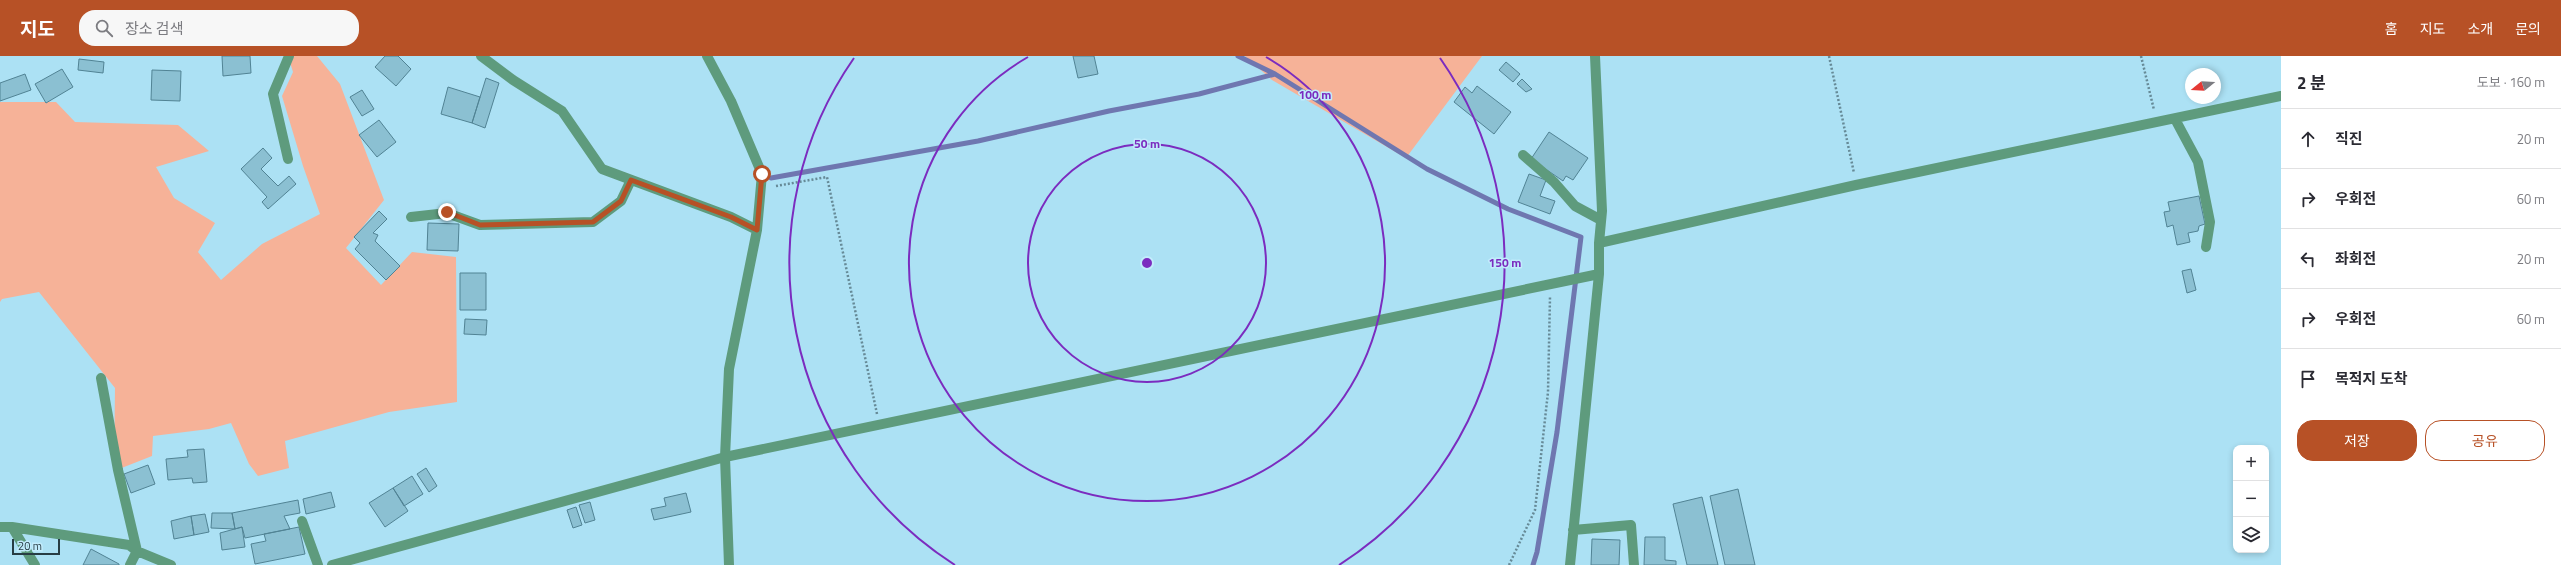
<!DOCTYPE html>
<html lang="ko">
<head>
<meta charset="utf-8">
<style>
	:root { --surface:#fff; --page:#f7f7f7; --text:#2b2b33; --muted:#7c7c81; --line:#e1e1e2; --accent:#b75126 }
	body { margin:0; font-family:"Titillium Web","Noto Sans KR",sans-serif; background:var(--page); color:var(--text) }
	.controls { position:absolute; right:12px; bottom:12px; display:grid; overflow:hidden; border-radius:8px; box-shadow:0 2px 6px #0003 }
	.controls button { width:36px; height:36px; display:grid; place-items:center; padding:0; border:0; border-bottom:1px solid var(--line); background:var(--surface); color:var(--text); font:20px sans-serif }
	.compass { position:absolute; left:2185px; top:12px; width:36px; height:36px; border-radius:50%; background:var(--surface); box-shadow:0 2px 6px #0003; rotate:252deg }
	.scale { position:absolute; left:12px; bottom:10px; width:48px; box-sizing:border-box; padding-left:4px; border:2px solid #273d44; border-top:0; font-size:11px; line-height:14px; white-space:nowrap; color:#273d44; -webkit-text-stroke:3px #c2ecfc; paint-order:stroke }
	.stop { position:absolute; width:12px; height:12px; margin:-9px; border:3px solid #b75126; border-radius:50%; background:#fff }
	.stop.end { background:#b75126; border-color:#fff; box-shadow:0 1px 4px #0008 }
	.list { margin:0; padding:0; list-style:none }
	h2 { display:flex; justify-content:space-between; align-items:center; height:52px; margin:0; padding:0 16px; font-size:17px }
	h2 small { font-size:13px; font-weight:400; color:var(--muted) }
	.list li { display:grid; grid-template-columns:26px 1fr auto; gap:12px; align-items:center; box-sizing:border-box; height:60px; padding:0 16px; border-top:1px solid var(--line) }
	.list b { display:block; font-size:15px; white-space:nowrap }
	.list em { font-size:13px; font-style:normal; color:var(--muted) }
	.actions { display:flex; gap:8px; padding:12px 16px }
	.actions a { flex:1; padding:9px 0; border:1px solid var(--accent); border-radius:16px; text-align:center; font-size:14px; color:var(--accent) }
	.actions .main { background:var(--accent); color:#fff }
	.icon { flex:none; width:22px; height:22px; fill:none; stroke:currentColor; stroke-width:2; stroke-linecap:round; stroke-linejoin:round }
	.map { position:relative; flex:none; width:2281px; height:509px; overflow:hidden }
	header { display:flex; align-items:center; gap:24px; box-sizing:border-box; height:56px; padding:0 20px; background:var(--accent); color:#fff }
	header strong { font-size:19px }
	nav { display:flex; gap:22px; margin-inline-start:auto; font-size:14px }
	.search { width:280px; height:36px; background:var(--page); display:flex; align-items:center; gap:10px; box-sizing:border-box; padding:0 14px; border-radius:16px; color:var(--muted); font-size:15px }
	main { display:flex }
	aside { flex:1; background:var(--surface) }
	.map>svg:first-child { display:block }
</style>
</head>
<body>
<header>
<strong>지도</strong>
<div class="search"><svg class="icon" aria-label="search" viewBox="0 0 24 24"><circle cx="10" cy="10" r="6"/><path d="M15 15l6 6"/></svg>장소 검색</div>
<nav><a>홈</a><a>지도</a><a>소개</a><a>문의</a></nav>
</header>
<main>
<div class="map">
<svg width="2281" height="509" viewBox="0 0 2281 509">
	<rect width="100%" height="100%" fill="#ace1f4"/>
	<!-- green -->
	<path fill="#f6b298" d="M288,0H317L340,28L384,144L346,192L381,229L412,196L456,201L457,346L389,356L285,385L289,412L258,420L249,408L231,367L209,373L153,380L152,400L114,415L115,332L39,236L2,243L0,246V46H56L75,66L178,69L209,95L156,111L174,142L215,167L198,196L221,224L262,188L320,158L303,110L282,40L293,16Z
		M1245,0H1482L1406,102L1272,24Z"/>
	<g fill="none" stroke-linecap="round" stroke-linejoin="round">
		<!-- stream -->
		<path stroke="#6f77b0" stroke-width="5" d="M1238,0L1275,18L1427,113L1508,153L1581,181L1557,376L1537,496L1533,509
			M771,122L978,85L1109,55L1199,38L1275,18"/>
	</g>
	<!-- building -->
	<path fill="#8bc0d2" stroke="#518394" d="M222,0H250L251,17L223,20Z
		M385,0H398L411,13L396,30L375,11Z
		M1073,0H1094L1098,18L1078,22Z
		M79,3L104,6L103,17L78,14Z
		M1506,6L1520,18L1513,26L1499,14Z
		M62,13L73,31L46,47L35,28Z
		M152,14L181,15L180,45L151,44Z
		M25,18L31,34L0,45V27Z
		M486,22L499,27L485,72L472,67Z
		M1522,23L1532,33L1526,36L1517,28Z
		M1477,30L1511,56L1494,78L1454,46L1465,31L1472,37Z
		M448,31L480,41L472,67L441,58Z
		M362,34L374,53L362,60L350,41Z
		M379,64L396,86L377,101L359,79Z
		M1549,76L1588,102L1573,124L1566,120L1563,125L1531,103Z
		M263,92L272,102L261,113L278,130L289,120L296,128L268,153L262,146L267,141L241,113Z
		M1529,118L1546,124L1540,140L1555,145L1550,158L1518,146Z
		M2199,140L2205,168L2199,170L2198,175L2188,177L2190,186L2177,189L2173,169L2167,171L2164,156L2170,155L2168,146Z
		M379,155L387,163L373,177L378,179L375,185L400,210L386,224L355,193L360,187L354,181Z
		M428,167L459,168L458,195L427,194Z
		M2191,213L2196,234L2187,237L2182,215Z
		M460,217H486V254H460Z
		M465,263L487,264L486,279L464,278Z
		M204,393L207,426L193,427L192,422L168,424L166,403L188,401L187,394Z
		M148,409L155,428L131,437L124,418Z
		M426,412L437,430L429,436L417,418Z
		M412,420L423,438L404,450L393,432Z
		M393,432L408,455L385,471L369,447Z
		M1738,433L1755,509H1725L1710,440Z
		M331,436L335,451L306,458L303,443Z
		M686,437L691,456L654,464L651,453L666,450L664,442Z
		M1702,441L1718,509H1687L1673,448Z
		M298,444L300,457L284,460L290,473L245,482L242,471L235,473L232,457Z
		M590,446L595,464L585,467L579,449Z
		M576,451L582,469L573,472L567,454Z
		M212,457H232L235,473L211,472Z
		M205,458L209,476L194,479L191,460Z
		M191,460L194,479L174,483L171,465Z
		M242,471L245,491L222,494L220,477Z
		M299,471L305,498L255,508L251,488L266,485L264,478Z
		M1645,481H1665V504L1676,505V509H1644Z
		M1592,483L1620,484L1619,509H1591Z
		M91,493L119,508V509H83Z"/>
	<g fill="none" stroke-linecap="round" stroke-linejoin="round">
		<!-- path -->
		<path stroke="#668a97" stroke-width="2.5" stroke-dasharray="2 2" stroke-linecap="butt" d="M1829,0L1854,117
			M2141,0L2154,54
			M776,130L827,121L877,358
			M1509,509L1535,454L1548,336L1550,241"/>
		<!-- minor -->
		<path stroke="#5e9b7d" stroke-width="10" d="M481,0L513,24L562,55L602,113L731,161L757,174L729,313L725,401L729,509
			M707,0L731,45L762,118L757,174
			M2175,63L2198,106L2210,166L2206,191
			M1523,99L1554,126L1575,150L1601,164
			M288,103L273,38L289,0
			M411,161L447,157L480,169L593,166L621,145L631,124
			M1599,187L1856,129L2281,40
			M302,465L318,509
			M0,471H12L35,509
			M12,471L129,489L137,495L118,414L101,322
			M1573,474L1631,469L1634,509
			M130,509L137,495L171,509
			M332,509L725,401L1599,218
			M1570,509L1599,218V187L1602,155L1595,0"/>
	</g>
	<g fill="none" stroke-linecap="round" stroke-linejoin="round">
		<!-- route -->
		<path stroke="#b75126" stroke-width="5" d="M447,156L480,169L593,166L621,145L631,124L731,161L757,174L762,118"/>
	</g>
	<!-- distance rings -->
	<g fill="none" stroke="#7b2cbf" stroke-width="2">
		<circle cx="1147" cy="207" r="119"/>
		<path d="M1266 1A238 238 0 1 1 1028 1"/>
		<path d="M955 509A358 358 0 0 1 854 2M1440 2A358 358 0 0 1 1339 509"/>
	</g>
	<circle cx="1147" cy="207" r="6" fill="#7b2cbf" stroke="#c2ecfc" stroke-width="2"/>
	<g font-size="12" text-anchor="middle" font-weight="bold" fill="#7b2cbf" stroke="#c2ecfc" stroke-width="3" stroke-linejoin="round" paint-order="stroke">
		<text x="1315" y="43">100 m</text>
		<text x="1147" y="92">50 m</text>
		<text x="1505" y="211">150 m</text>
	</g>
</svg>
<div class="controls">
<button>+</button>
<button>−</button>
<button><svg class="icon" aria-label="layers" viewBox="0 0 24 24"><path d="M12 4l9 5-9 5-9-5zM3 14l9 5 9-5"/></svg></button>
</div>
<svg class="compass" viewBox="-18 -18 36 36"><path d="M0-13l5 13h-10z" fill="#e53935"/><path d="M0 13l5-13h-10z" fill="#7c7c81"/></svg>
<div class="scale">20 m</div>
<div class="stop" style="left:762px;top:118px"></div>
<div class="stop end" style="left:447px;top:156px"></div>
</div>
<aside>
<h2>2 분<small>도보 · 160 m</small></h2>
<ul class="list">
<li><svg class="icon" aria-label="ahead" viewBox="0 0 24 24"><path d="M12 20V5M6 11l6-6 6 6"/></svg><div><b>직진</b></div><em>20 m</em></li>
<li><svg class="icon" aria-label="right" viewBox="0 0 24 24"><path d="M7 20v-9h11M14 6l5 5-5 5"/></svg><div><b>우회전</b></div><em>60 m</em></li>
<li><svg class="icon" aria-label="left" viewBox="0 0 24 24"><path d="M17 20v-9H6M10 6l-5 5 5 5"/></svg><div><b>좌회전</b></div><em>20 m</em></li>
<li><svg class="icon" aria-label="right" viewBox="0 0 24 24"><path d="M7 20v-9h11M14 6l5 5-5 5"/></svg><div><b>우회전</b></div><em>60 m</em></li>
<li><svg class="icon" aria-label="arrive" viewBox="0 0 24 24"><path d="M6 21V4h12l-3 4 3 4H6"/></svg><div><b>목적지 도착</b></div></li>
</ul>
<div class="actions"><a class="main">저장</a><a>공유</a></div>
</aside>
</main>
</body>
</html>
